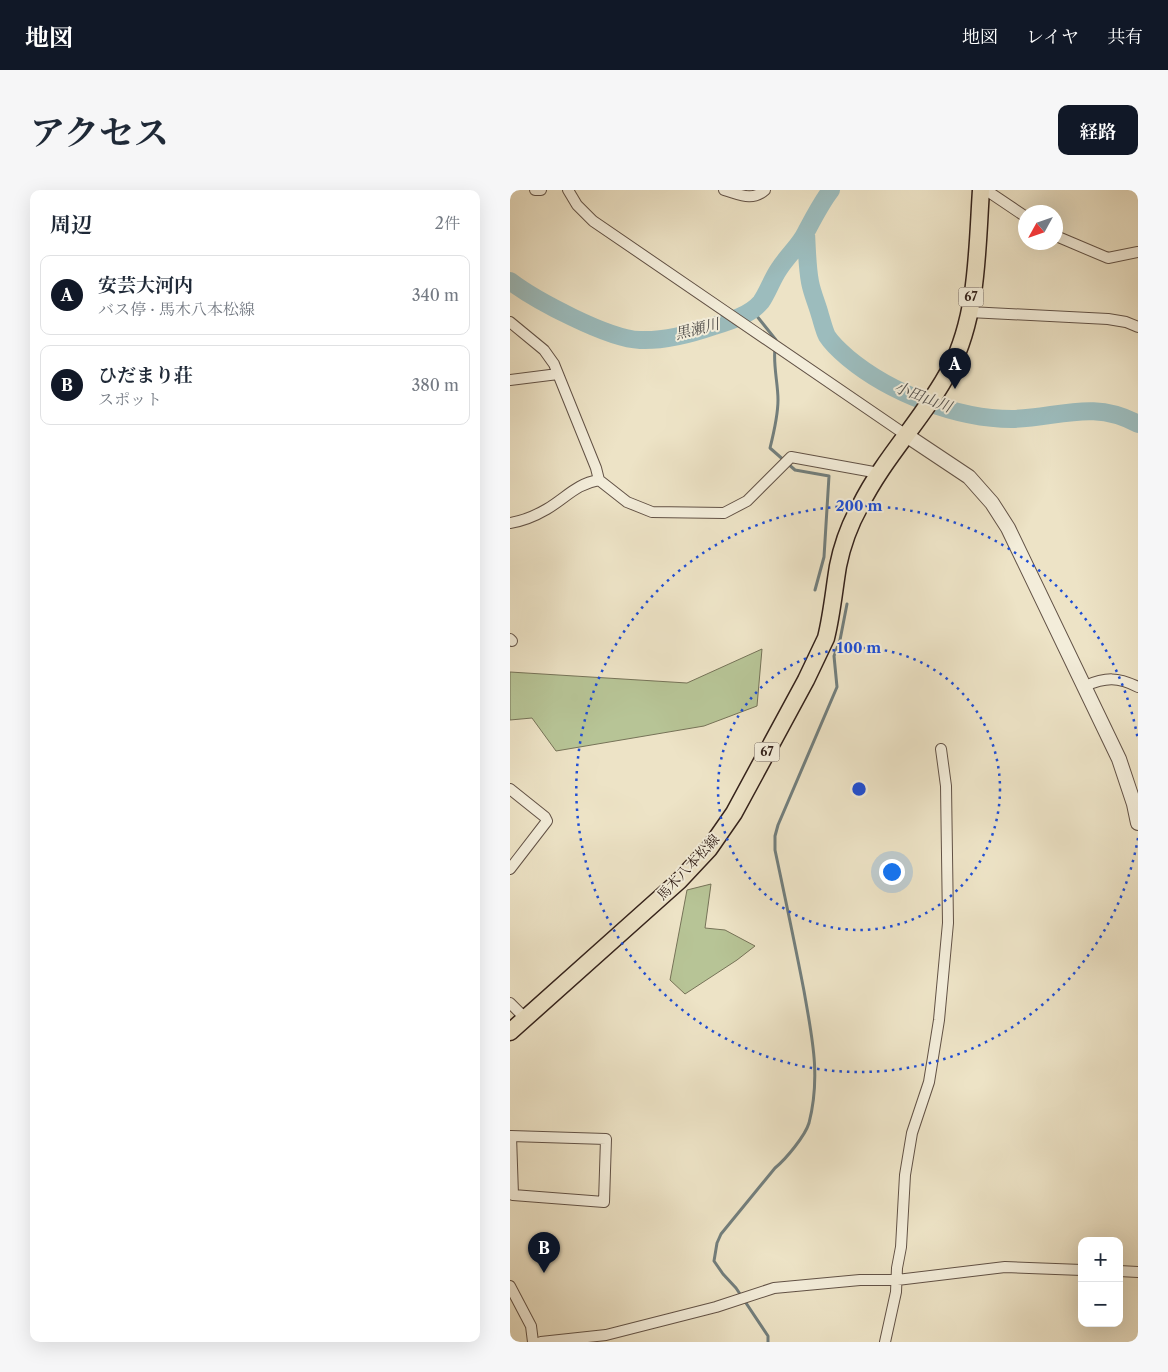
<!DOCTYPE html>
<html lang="ja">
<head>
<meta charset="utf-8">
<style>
	:root { --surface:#fff; --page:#f6f6f7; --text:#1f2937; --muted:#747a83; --line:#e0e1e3; --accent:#111827 }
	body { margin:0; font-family:"Libre Caslon Text","Noto Serif JP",serif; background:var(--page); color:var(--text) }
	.controls { position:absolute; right:15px; bottom:15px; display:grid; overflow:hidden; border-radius:10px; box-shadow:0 5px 20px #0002 }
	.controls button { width:45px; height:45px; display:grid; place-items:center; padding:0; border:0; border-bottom:1px solid var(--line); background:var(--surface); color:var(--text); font:25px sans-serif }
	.compass { position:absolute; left:508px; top:15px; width:45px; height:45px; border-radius:50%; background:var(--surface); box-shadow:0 5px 20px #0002; rotate:230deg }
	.you { position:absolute; left:381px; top:681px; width:18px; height:18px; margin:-12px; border:4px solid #fff; border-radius:50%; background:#1a73e8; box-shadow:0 0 0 8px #1a73e833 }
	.badge { display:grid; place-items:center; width:32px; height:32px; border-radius:50%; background:var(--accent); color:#fff; font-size:16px; font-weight:700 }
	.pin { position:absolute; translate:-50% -41px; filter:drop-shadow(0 1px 2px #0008) }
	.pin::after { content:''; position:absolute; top:26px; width:18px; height:15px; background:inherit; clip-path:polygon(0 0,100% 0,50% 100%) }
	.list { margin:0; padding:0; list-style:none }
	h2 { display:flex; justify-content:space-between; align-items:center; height:65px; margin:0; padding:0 20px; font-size:21px }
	h2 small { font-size:16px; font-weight:400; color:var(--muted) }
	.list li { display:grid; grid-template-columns:32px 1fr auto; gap:15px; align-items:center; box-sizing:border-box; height:80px; margin:0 10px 10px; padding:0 10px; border:1px solid var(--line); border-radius:10px }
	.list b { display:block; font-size:19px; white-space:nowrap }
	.list p { margin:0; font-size:16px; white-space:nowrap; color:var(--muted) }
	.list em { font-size:16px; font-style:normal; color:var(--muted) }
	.map { position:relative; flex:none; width:628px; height:1152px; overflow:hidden; border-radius:10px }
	header { display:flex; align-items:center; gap:30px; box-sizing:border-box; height:70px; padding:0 25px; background:var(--accent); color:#fff }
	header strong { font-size:24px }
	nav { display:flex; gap:28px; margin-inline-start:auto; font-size:18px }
	.intro { display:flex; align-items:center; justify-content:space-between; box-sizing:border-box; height:120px; padding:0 30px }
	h1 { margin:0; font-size:35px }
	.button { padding:12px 22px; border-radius:10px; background:var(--accent); color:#fff; font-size:18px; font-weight:700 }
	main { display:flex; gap:30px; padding:0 30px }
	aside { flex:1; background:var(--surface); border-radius:10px; box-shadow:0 5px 20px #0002 }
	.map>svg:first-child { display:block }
</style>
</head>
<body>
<header>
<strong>地図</strong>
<nav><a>地図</a><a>レイヤ</a><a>共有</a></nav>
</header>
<div class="intro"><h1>アクセス</h1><a class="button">経路</a></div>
<main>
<aside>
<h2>周辺<small>2件</small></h2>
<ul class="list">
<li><span class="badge">A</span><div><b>安芸大河内</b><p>バス停 · 馬木八本松線</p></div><em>340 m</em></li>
<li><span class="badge">B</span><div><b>ひだまり荘</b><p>スポット</p></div><em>380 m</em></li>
</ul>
</aside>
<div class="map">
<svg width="628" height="1152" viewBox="0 0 628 1152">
	<rect width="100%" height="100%" fill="#ede3c6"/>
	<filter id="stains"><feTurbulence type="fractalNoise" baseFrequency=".004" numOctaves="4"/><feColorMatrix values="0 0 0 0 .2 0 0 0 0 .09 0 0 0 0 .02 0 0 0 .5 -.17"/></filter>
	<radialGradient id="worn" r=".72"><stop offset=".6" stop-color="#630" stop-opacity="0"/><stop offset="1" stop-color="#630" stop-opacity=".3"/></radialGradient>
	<!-- green -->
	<path fill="#b7c496" stroke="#767358" d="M252,459L247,516L194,536L46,561L22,528L0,530V482L177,493Z
		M201,694L195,738L215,740L245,756L227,770L175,804L160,790L177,700Z"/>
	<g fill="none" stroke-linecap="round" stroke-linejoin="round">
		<!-- stream -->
		<path stroke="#727e7c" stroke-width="3" d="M242,120L266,150L265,152
			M265,158C263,176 268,193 268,210C268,226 264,242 260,258L285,280L319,286L314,367L305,400
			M258,1152V1146L226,1098L213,1084L204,1071L207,1053L211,1044L265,978C276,969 295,946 299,933C311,886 302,847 294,801C285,754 275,707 265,660V646L268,635L327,497L324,466L330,450L337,414"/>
		<!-- river -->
		<path stroke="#9cbcbd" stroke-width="18" d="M296,43C297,59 297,76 300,92C302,103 307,114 310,125C312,131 314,140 317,146C322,154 331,162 338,168C380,203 447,229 502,229C548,228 583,209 628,234
			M0,91C25,110 98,149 130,150C155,151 181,144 204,136C220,131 240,125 251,112C258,102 262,89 269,79C277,66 290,55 296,42C304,27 311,13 321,0"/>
		<defs>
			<path id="minor" d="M25,0H31
				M58,0L67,15L83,31L396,245
				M214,0C229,4 242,12 255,0
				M476,0L516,27
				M546,46L598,68L628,62
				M459,122L598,129L616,132L628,137
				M0,132L34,160L44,174L86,278L89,290L117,312L142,322L214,323L237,311L281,267L369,283
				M0,190L48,184
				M0,333C13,331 25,326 37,319C57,307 66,294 89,290
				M0,449L2,451
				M575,496C596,487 608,487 628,497
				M0,599L35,627L37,631L0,679
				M0,813L15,828
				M1,946L96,949L94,1012L3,1005Z
				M609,1081L628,1082
				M0,1096L21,1136L23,1152
				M31,1152L96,1145L206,1117L264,1098L350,1090H387L495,1077L572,1080
				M375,1152L386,1102L387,1078L391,1057L395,985L402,943L419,892L429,830L438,733L436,596L431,559"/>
			<path id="tertiary" d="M396,245L459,287L482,313L498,338L609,569L624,614L628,633"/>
			<path id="primary" d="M0,842L169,691L199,659L224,623L296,490L316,448C322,424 324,400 328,376C332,356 340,334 350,316C374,267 415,227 440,179C468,125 467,59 471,0"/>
		</defs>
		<!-- minor casing -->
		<use href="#minor" stroke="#625246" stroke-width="12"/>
		<!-- tertiary casing -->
		<use href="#tertiary" stroke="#625246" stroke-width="16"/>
		<!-- primary casing -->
		<use href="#primary" stroke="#34221b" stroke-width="19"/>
		<!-- minor -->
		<use href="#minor" stroke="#f3edda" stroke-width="10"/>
		<!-- tertiary -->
		<use href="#tertiary" stroke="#f3edda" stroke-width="14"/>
		<!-- primary -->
		<use href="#primary" stroke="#ede3c6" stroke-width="16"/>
	</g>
	<!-- distance rings -->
	<g fill="none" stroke="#1d4ed8" stroke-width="2.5" stroke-dasharray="2.5 5">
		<circle cx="349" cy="599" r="141"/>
		<path d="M628 648A283 283 0 1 1 628 550"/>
	</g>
	<g text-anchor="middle" stroke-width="4" stroke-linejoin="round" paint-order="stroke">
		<!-- shield labels -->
		<g fill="#f3edda" stroke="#6d5f54" stroke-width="1">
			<rect x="448.5" y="97.5" width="25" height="19" rx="4"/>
			<rect x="244.5" y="552.5" width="25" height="19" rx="4"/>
		</g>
		<g font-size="12" font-weight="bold" fill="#34221b">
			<text x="461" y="111">67</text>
			<text x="257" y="566">67</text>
		</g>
		<!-- street labels -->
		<g font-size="14" fill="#34221b" stroke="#f3edda">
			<text transform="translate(178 677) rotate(-47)" y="5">馬木八本松線</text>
		</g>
		<!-- water labels -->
		<g font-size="15" font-style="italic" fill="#53504c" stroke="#f3edda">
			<text transform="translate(187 139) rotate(-14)" y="5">黒瀬川</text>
			<text transform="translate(413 207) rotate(21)" y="5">小田山川</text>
		</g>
	</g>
	<circle cx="349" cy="599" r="8" fill="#1d4ed8" stroke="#f3edda" stroke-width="2.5"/>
	<g font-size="15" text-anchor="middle" font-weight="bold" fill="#1d4ed8" stroke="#f3edda" stroke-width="4" stroke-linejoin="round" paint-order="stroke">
		<text x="349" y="321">200 m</text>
		<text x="349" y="463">100 m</text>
	</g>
	<rect width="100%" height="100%" filter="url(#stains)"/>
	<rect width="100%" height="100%" fill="url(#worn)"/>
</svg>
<div class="controls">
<button>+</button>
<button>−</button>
</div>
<svg class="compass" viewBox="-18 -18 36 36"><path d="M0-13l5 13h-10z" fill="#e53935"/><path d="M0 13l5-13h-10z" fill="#747a83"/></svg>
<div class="you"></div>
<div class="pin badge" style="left:445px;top:199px">A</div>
<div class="pin badge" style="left:34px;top:1083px">B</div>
</div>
</main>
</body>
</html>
